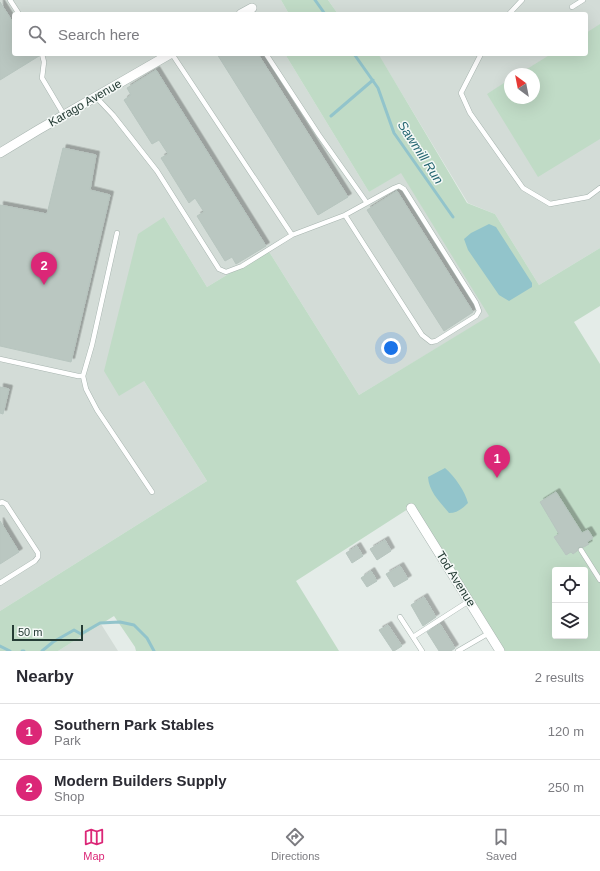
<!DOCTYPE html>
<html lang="en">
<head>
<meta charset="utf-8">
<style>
	:root { --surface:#fff; --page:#f7f7f7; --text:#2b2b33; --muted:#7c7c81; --line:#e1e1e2; --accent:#db2777 }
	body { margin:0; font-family:Helvetica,sans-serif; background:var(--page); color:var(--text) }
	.controls { position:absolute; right:12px; bottom:12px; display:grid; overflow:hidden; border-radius:4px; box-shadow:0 4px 16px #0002 }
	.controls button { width:36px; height:36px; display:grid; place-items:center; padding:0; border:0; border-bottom:1px solid var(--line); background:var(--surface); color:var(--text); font:20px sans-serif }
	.compass { position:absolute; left:504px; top:68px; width:36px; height:36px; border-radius:50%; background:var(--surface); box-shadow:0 4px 16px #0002; rotate:328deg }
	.scale { position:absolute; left:12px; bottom:10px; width:71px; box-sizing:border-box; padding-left:4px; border:2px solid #253c35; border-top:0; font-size:11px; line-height:14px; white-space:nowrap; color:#253c35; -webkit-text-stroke:3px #f5f9f7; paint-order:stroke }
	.you { position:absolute; left:391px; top:348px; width:14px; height:14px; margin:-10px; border:3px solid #fff; border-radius:50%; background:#1a73e8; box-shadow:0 0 0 6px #1a73e833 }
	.badge { display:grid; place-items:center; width:26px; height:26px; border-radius:50%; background:var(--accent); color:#fff; font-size:13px; font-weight:700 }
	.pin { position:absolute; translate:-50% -33px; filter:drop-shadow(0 1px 2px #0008) }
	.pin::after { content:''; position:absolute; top:21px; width:14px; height:12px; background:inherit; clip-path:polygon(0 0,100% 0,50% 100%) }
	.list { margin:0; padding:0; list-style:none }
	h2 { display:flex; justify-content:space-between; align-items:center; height:52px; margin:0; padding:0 16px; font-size:17px }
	h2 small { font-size:13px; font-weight:400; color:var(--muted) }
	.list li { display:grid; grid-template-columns:26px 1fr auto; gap:12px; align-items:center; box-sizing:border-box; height:56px; padding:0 16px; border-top:1px solid var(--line) }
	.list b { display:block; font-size:15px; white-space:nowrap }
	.list p { margin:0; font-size:13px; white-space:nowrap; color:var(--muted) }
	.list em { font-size:13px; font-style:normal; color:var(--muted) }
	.icon { flex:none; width:22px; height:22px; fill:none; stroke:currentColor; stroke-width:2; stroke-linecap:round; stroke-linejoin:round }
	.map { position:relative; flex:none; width:600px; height:651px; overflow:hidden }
	.search { position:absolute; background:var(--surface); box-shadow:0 4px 16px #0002; left:12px; right:12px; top:12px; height:44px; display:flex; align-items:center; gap:10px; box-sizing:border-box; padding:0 14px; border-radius:4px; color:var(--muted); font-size:15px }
	.sheet { height:164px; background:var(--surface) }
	nav { display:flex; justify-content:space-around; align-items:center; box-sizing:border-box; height:56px; border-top:1px solid var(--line); background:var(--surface); font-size:11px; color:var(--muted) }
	nav a { display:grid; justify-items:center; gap:2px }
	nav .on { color:var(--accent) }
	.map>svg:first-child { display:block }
</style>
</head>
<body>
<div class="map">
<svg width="600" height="651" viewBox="0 0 600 651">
	<defs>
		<filter id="shadow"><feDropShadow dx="3.5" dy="-3.5" stdDeviation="0" flood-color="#0004"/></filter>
	</defs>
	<rect width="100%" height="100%" fill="#e4ece8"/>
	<!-- built -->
	<path fill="#d3dcd7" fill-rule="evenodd" d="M0,0H281L289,14H14V54H285L369,192L401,172L490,316L359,395L268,250L207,287L164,217L144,381L207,481L0,611Z
		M328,0H600V248L539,285L495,214L468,203L378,54H586V14H338ZM510,74H534V98H510Z
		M101,624L118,651H58Z"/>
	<!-- green -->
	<path fill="#c0dbc6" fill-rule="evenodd" d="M281,0H328L338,14H289Z
		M600,24V139L538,177L487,94L510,79V98H534V74H519L551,54H586V33Z
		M285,54L379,55L467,203L495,214L539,285L600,248V306L574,322L600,364V651H500L408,509L296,581L339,651H136L135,647L114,616L58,651H0V611L207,481L144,381L119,396L104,371L138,234L164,217L207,287L268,250L359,395L489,316L401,173L369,192ZM555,570H585V636H555Z"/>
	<!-- water -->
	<path fill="#92c4cb" d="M489,224L496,227L532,283V287L509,301L499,295L468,250L464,239L471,233Z
		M445,468C455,477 465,491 468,503C462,509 457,513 449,513C440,502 429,492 428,477Z"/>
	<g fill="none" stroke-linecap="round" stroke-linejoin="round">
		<!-- stream -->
		<path stroke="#92c4cb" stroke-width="3" d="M315,0L325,14
			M354,54L378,88L394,133L453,217
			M331,116L373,80
			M0,646L10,651
			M22,651H24
			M42,651L53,642L74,630L81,634L100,623L120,622L134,625L147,638L154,651"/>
	</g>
	<!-- building -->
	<path fill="#bac7c1" stroke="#b7c5bf" filter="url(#shadow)" d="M0,2L14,24V54H38L39,56L0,80Z
		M217,54H258L348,197L318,215Z
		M156,70L266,246L236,264L232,257L225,261L197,216L204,212L195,198L189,203L161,158L168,154L159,140L152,144L124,100L131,95L127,88Z
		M63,148L96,155L90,190L110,195L71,362L0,346V205L47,214Z
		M397,191L473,312L444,331L367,210Z
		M0,387L9,389L3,414L0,413Z
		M556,492L582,533L588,530L593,538L587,542L589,544L584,547H579L577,551L573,554L571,552L566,555L554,537L559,534L540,502Z
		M0,521L19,552L0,564Z
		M385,540L391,551L377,560L370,549Z
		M357,546L363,556L352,563L346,553Z
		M400,566L408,579L394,587L386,574Z
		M371,571L377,581L367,587L361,578Z
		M424,597L436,617L423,626L411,605Z
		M440,624L455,648L451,651H439L427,632Z
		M388,625L402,646L394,651H393L379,630Z"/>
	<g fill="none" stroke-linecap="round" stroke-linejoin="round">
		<defs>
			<path id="lane" d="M10,0L19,14
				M572,7L583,0
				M509,14L522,0
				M42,54L44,62L42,78L64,115
				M266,54L319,135L367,203
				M481,54L461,93L470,113L523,188L550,204L588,197L600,188
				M96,97L113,115L157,171L219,269L226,272L242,266L292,235L172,54
				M292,235L345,215L394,188L399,186L404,189L476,303L479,311L476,316L436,341L431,342L422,335L345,215
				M0,359L78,376H83L92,345L117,233
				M83,376L86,389L97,410L152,492
				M0,503L2,502L6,504L38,553V557L35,561L0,583
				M581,550L600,580
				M400,617L422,651
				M413,637L469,601
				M458,651L489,633"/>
			<path id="street" d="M241,14L252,8
				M0,153L38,130L170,54
				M411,508L500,651"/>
		</defs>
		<!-- lane casing -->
		<use href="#lane" stroke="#a7b4af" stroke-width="5.5"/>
		<!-- street casing -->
		<use href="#street" stroke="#a7b4af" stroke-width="10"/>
		<!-- lane -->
		<use href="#lane" stroke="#fff" stroke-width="4.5"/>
		<!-- street -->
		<use href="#street" stroke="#fff" stroke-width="9"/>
	</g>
	<g text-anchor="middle" stroke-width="3" stroke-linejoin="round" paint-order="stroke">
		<!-- street labels -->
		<g font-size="12" fill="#253c35" stroke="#f5f9f7">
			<text transform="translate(85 103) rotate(-30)" y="4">Karago Avenue</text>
			<text transform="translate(456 579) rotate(58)" y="4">Tod Avenue</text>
		</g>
		<!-- water labels -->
		<g font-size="13" font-style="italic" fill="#266772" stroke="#f5f9f7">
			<text transform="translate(421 152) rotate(57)" y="5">Sawmill Run</text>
		</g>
	</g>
</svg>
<div class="controls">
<button><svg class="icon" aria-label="locate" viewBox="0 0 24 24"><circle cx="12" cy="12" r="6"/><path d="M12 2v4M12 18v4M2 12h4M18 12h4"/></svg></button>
<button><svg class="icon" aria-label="layers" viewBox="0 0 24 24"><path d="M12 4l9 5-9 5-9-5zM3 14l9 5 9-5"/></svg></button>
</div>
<svg class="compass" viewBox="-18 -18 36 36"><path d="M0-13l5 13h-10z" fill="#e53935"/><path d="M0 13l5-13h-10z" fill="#7c7c81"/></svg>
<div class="scale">50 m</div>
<div class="you"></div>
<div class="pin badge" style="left:497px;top:478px">1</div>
<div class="pin badge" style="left:44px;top:285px">2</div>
<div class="search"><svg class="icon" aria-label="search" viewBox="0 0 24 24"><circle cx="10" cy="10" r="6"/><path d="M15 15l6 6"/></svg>Search here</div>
</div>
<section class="sheet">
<h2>Nearby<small>2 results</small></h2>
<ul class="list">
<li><span class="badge">1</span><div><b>Southern Park Stables</b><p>Park</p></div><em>120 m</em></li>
<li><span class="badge">2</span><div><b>Modern Builders Supply</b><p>Shop</p></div><em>250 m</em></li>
</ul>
</section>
<nav>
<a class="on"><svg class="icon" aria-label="map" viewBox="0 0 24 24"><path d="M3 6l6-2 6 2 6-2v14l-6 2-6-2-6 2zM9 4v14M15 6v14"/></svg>Map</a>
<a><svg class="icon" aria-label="directions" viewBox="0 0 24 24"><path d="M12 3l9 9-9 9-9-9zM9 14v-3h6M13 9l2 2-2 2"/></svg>Directions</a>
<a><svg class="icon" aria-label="saved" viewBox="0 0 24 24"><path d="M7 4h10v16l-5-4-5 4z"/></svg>Saved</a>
</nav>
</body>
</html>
